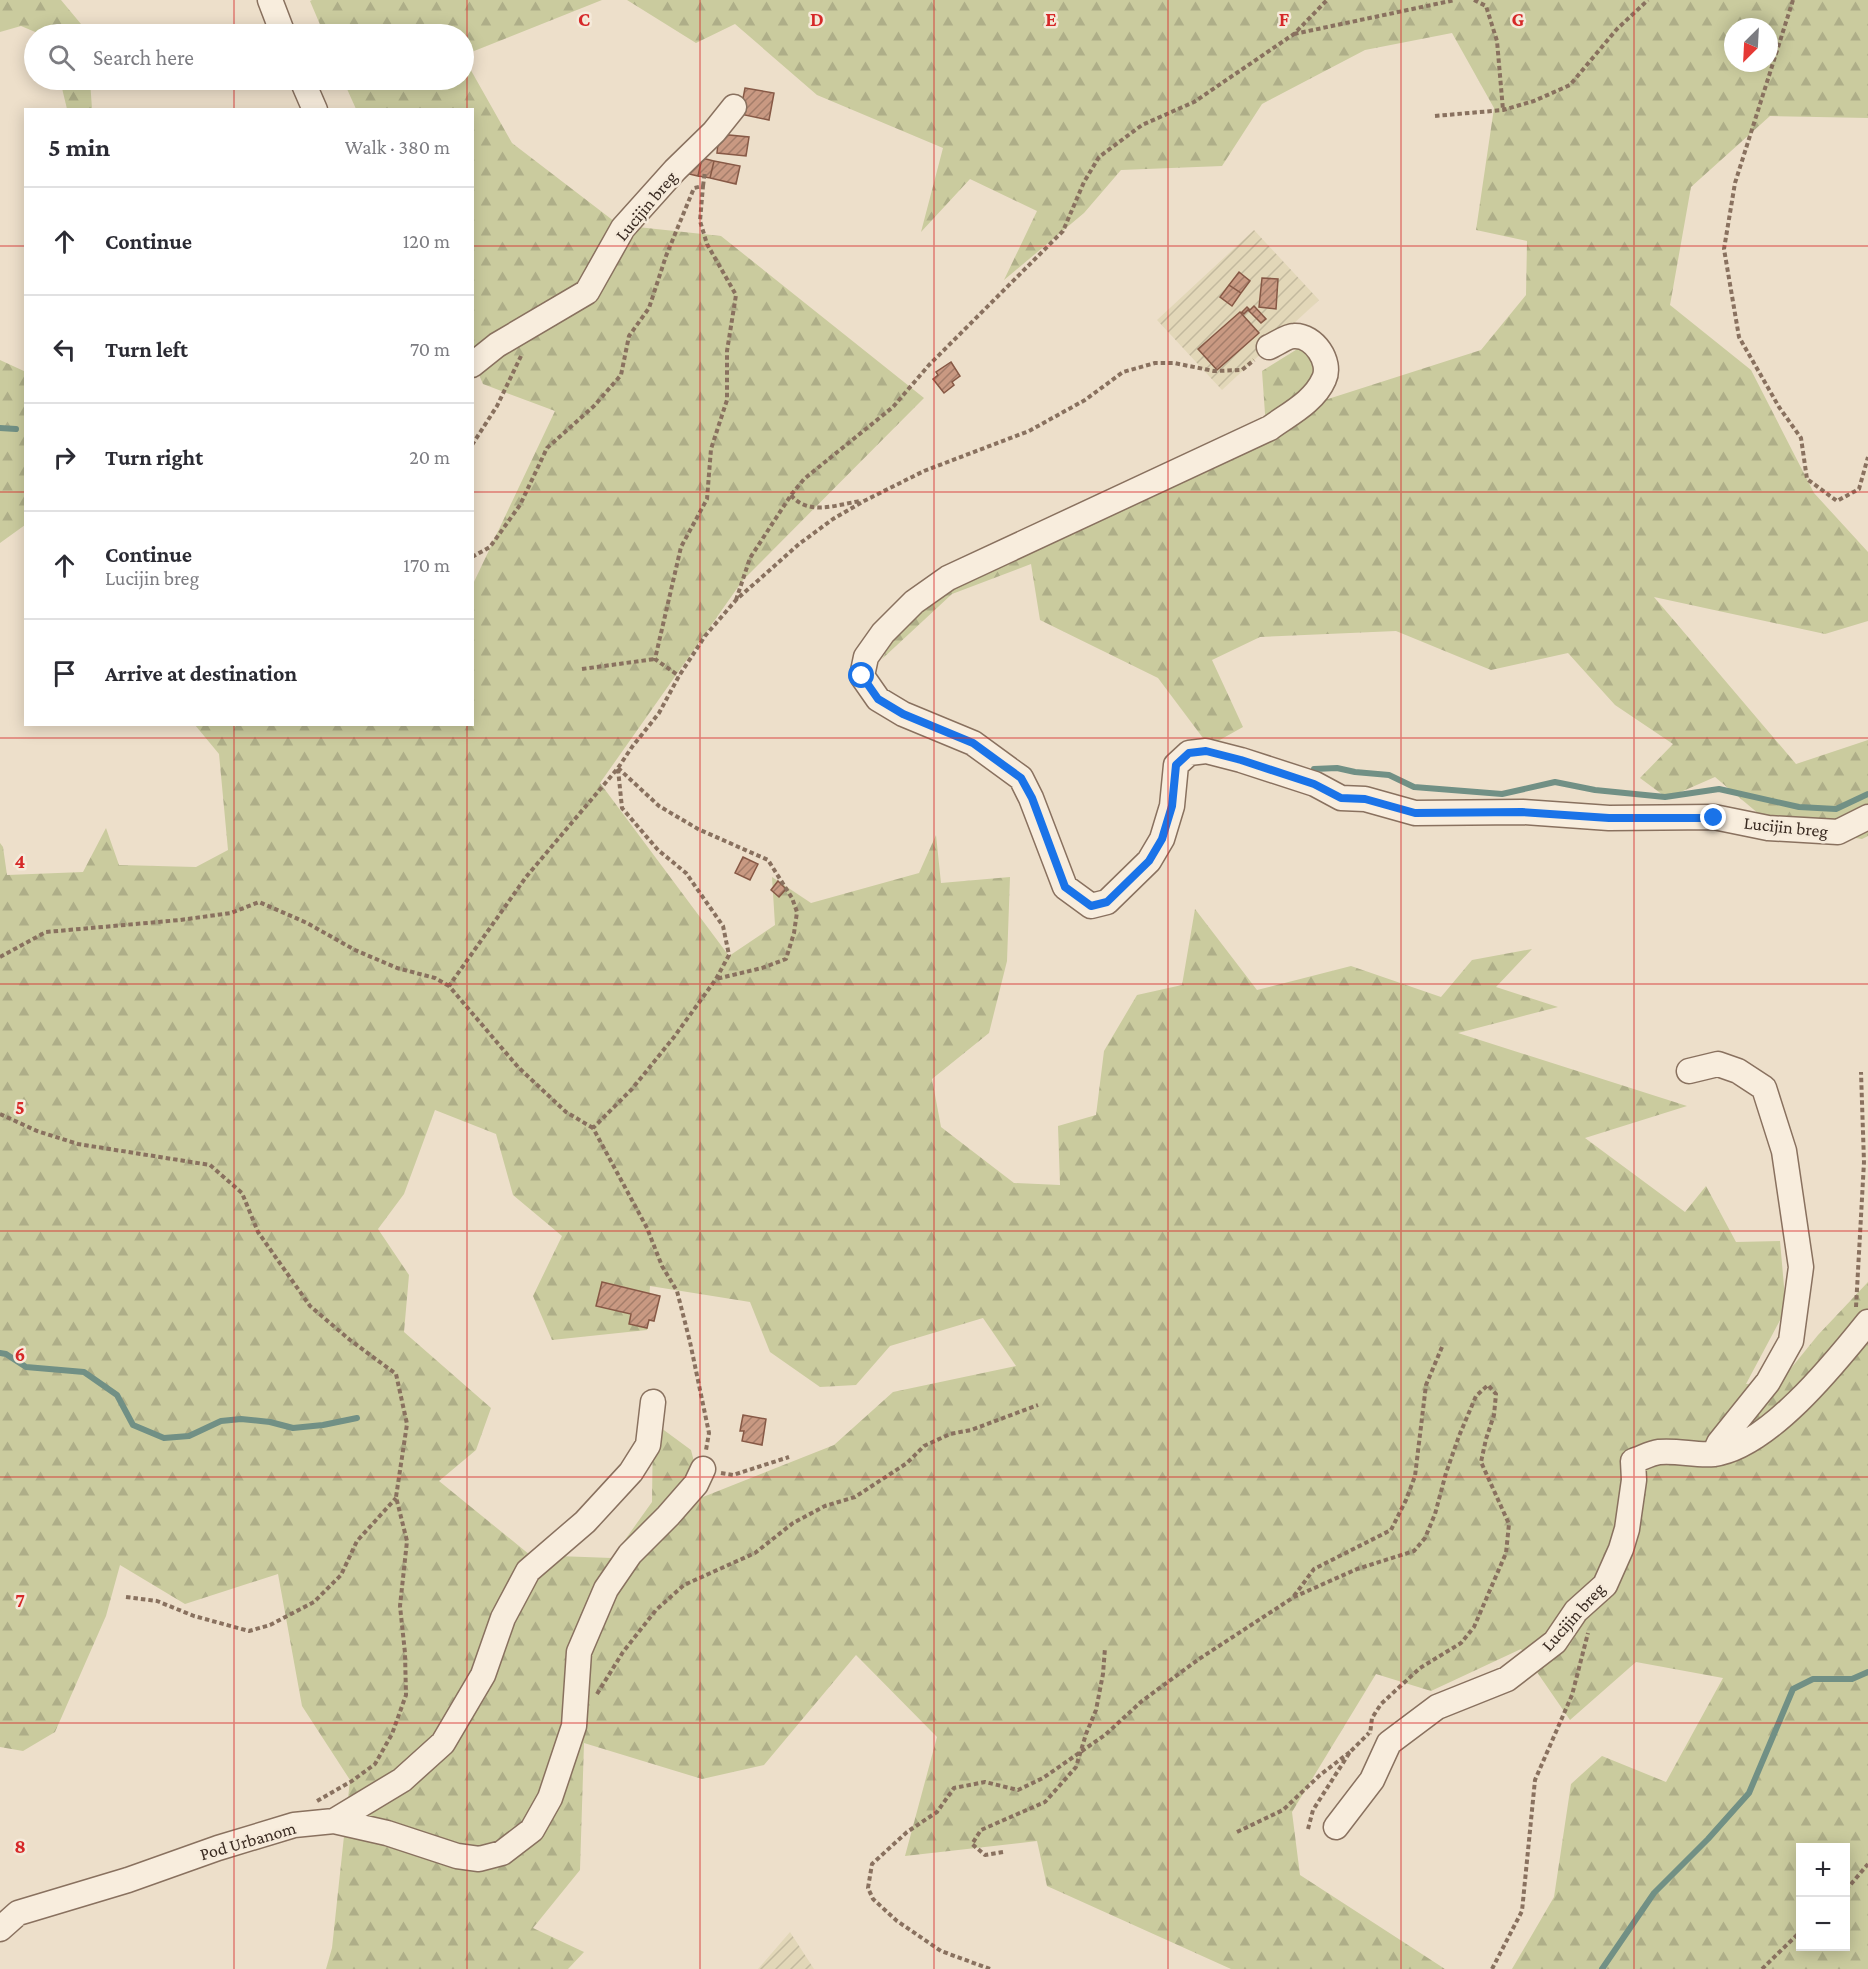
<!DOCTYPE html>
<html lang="en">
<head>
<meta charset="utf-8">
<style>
	:root { --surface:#fff; --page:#f7f7f7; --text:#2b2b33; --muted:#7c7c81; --line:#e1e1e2 }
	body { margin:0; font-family:"Crimson Pro",serif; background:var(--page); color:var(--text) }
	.controls { position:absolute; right:18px; bottom:18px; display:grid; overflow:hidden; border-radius:0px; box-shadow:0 3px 15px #0003 }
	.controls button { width:54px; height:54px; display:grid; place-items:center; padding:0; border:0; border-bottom:2px solid var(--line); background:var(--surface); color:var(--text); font:30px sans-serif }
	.compass { position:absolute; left:1724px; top:18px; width:54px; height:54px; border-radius:50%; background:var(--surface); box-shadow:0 3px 15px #0003; rotate:204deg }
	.stop { position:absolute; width:18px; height:18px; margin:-14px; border:4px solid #1a73e8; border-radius:50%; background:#fff }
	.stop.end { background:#1a73e8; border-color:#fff; box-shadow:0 2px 6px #0008 }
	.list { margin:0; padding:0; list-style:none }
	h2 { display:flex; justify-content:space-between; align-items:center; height:78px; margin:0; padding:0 24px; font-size:26px }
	h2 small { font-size:20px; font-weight:400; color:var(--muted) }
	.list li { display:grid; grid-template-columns:39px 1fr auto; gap:18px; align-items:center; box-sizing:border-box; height:108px; padding:0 24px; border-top:2px solid var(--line) }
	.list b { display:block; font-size:22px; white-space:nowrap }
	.list p { margin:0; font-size:20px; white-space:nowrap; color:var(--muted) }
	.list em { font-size:20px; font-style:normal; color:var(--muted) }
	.icon { flex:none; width:33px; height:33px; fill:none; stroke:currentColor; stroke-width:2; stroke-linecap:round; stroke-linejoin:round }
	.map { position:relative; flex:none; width:1868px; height:1969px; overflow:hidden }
	.search { position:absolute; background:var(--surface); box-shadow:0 3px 15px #0003; left:24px; top:24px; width:450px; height:66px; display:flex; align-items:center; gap:15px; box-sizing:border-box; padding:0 21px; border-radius:33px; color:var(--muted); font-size:22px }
	.panel { position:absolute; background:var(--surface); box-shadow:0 3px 15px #0003; left:24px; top:108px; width:450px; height:618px; border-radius:0px }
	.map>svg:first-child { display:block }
</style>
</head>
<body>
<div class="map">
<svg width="1868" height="1969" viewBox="0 0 1868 1969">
	<defs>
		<pattern id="farmland-furrows" width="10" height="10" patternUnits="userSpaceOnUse" patternTransform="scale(1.5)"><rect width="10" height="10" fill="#e2d7b8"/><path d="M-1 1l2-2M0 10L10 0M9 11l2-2" fill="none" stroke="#c3b99e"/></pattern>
		<pattern id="forest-firs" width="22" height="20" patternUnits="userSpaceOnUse" patternTransform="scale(1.5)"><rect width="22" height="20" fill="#cacb9e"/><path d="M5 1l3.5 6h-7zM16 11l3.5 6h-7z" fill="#aeae88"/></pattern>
		<pattern id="building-hatch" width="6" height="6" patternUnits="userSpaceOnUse" patternTransform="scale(1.5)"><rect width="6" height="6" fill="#c99982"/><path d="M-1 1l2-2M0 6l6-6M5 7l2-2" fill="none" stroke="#a47d6a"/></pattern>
	</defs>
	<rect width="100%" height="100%" fill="#eddfca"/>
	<!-- farmland -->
	<path fill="url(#farmland-furrows)" d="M1254,230L1319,300L1222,390L1157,320Z
		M790,1932L814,1969H758Z"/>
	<!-- forest -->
	<path fill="url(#forest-firs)" fill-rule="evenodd" d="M0,0H61L86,30V34H40L21,26L0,32Z
		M312,0H602L464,55V34H324L310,1Z
		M627,0H1868V118L1770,116L1691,187L1670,305L1751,370L1814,493L1868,552V621L1825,634L1654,597L1796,764L1868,740V836L1862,839L1772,825L1715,777L1667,798L1640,778L1673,744L1615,705L1568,653L1491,670L1396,631L1260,637L1212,660L1243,727L1209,746L1158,678L1040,620L1031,564L952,594L882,659L915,602L1266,428L1262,371L1307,343L1328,399L1481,350L1526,295L1527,241L1476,230L1494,108L1452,33L1365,50L1262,104L1222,166L1121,170L1084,213L1004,280L1037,211L970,179L921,232L943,148L817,95L735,24L696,43ZM1733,27H1769V63H1733Z
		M464,58L512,143L619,225L721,236L924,398L743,580L600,783L729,956L775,925L772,877L811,903L919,873L936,835L941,883L1010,877L1007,961L989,1033L932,1079L941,1127L1014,1183L1060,1185L1058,1126L1096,1115L1104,1051L1137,995L1182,985L1195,909L1257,990L1351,966L1441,997L1472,960L1532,949L1496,987L1558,1007L1458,1033L1687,1106L1585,1138L1685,1212L1706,1186L1736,1242L1780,1241L1786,1309L1746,1384L1779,1383L1818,1335L1868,1282V1969H1512L1554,1897L1571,1784L1602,1756L1666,1782L1723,1678L1636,1662L1570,1720L1521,1649L1431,1691L1376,1674L1292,1812L1300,1875L1445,1969H1231L1047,1886L1037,1841L905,1856L937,1737L856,1655L764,1765L702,1779L584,1743L580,1870L533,1928L584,1952L568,1969H326L332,1948L350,1780L302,1706L278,1574L185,1604L120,1565L106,1616L55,1732L23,1751L0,1747V843L3,847L7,875L83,872L106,828L119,865L196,867L228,850L219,754L195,725L472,724L473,584L555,411L483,384L473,361L472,110L356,109L343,80H464ZM435,1110L496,1134L513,1195L562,1236L533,1296L552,1340L647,1330L650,1286L750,1302L770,1352L820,1387L856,1385L890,1346L983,1318L1016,1366L893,1392L834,1445L703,1497L691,1450L653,1422L652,1502L612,1558L530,1555L439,1481L476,1450L491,1408L404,1332L409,1275L378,1229L404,1194ZM1800,1848H1846V1946H1800Z
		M60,80H90L92,109H67Z
		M0,360L26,372L25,525L0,543Z"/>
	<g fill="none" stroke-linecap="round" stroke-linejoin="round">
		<!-- stream -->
		<path stroke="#719085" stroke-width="6" d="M0,428L16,429
			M1314,769L1337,768L1355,772L1389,775L1414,787L1502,794L1555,782L1595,790L1665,797L1719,789L1799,807L1836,809L1868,794
			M0,1353L6,1354L26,1367L84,1372L117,1395L133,1425L164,1438L189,1436L221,1421L241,1419L270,1422L293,1428L323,1425L357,1418
			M1602,1969L1654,1893L1708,1839L1749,1793L1793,1689L1813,1679H1852L1868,1672"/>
	</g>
	<!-- building -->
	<path fill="url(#building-hatch)" stroke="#875946" stroke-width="1.5" d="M745,88L774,93L769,120L740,114Z
		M719,134L749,137L746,156L717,153Z
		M692,156L702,158L698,176L689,174Z
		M702,158L714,161L710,178L698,176Z
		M714,161L740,166L736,184L710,178Z
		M1239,272L1250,281L1241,293L1229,285Z
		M1262,278L1278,279L1276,309L1259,307Z
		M1229,285L1241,293L1232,306L1220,297Z
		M1254,306L1266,319L1261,323L1248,310L1244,314L1242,312L1247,307L1250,310Z
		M1240,312L1259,333L1217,370L1198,349Z
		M951,362L960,376L952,382L954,385L944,393L933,379L938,375L936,372Z
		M743,857L758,864L750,880L735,873Z
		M778,881L786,889L779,897L771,890Z
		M602,1282L660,1296L654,1321L649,1320L647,1328L629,1324L631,1314L596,1306Z
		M743,1415L766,1419L762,1445L742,1441L744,1431H740Z"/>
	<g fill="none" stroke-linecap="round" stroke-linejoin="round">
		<defs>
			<path id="minor" d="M270,0L283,34
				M302,80L315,110
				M1269,347C1276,344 1287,336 1294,336C1314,335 1332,362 1324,379C1314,402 1289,414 1270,428L948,578L914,602L883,633L866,657L862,676L878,699L903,714L973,743L1021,778L1031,798L1065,887L1091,906L1107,902L1149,861L1162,839L1172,806L1176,765L1189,753L1206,751L1241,760L1315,784L1341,798L1365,799L1415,813L1523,812L1609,818L1714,817L1768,828L1838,832L1868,817
				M472,365L497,345L587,292L623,228L675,170L714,132L734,107
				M1689,1071L1718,1064L1738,1071L1764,1088L1784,1151L1801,1267L1791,1341L1768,1382L1719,1443L1714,1454
				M334,1821L402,1780L443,1743L483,1675L503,1618L528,1571L585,1522L631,1472L648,1445L653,1402
				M1336,1827L1372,1780L1389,1743L1437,1707L1507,1679L1555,1642L1576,1611L1605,1585L1621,1549L1627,1529L1634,1480L1633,1461C1642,1458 1651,1453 1659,1452C1678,1450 1696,1456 1714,1454C1768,1447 1835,1363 1868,1322
				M0,1929L18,1913L128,1880L218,1848L294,1825L334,1821L387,1833L457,1856L479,1859L502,1853L532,1830L550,1798L574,1726L579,1652L606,1589L630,1554L668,1516L696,1484L703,1469"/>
		</defs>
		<!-- minor casing -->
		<use href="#minor" stroke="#89715f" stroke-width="27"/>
		<!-- path -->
		<path stroke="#89715f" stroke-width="4" stroke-dasharray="4.5 3" stroke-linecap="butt" d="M1474,0L1486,6L1497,41L1503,110
			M1793,0L1735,183L1724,249L1739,337L1779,407L1801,438L1807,479L1837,501L1859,489L1868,457
			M1294,34L1455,0
			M1435,116L1503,110L1534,101L1570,85L1617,29L1648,0
			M703,186L705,171
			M472,445L497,406L521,356
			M791,495C808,516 836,505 860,501
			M472,557L490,547L520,505L547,448L594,406L621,375L629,336L649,308L666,256L694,188L703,186L700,221L707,244L736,295L727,351V400L711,449L707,499L681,547L655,659L679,676
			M736,600L750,558L791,495L804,479L893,407L929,365L1063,231L1084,182L1099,157L1142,125L1194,102L1294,34L1327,0
			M582,669L655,659
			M618,768L659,806L698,829L768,860L792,898L797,912L794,933L786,959L762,968L716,979
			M618,769L622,808L658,850L686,873L723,926L729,955L716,979L674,1037L632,1089L593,1128L647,1228L662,1266L677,1291L690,1342L709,1433L706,1450
			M0,957L46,932L180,920L231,913L259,902L307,923L355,950L397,968L435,978L449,986
			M0,1114L37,1131L78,1144L210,1165L242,1193L258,1232L310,1306L350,1340L396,1374L407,1424L396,1497L407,1541L400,1606L405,1653L406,1695L392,1734L375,1764L352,1781L317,1801
			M593,1128L566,1112L518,1067L449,986L526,877L618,768L632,747L659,713L679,676L705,636L736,600L799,544L833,519L864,501L924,471L1029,431L1085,400L1123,372L1155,363H1174L1214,371L1242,370L1254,360
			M1856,1307L1864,1162L1861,1072
			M721,1473L733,1475L789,1457
			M1294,1596L1314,1569L1391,1530L1406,1500L1415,1476L1426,1385L1442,1347
			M126,1597L157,1601L194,1616L249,1631L270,1625L314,1602L341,1575L357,1541L396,1498
			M597,1694L623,1652L656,1610L684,1585L755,1553L793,1523L825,1506L855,1497L907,1463L924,1446L950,1434L971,1430L1038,1405
			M1308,1829L1313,1810L1350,1752L1369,1733
			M1237,1832L1283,1810L1320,1775L1350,1752
			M1003,1852L985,1855L972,1844L981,1830L1045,1802L1076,1767L1086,1734L1096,1710L1103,1674L1105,1648
			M1846,1890L1868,1864
			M990,1969L941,1951L897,1921L873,1899L868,1888L872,1864L907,1832L937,1812L954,1788L985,1782L1018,1790L1043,1778L1105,1735L1142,1701L1199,1659L1294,1597L1357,1569L1414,1551L1425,1538L1435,1514L1446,1473L1459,1436L1476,1396L1488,1385L1496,1394L1494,1415L1486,1439L1481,1462L1509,1524L1506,1553L1474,1627L1461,1643L1420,1668L1381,1704L1372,1718L1370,1734
			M1492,1969L1522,1911L1535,1780L1572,1695L1588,1633
			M1762,1969L1800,1932"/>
		<!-- minor -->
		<use href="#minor" stroke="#f8eddd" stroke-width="24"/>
	</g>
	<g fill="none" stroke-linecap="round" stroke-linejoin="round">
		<!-- route -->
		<path stroke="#1a73e8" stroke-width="8" d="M862,676L878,699L903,714L973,743L1021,778L1032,798L1065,887L1091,906L1107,902L1149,861L1162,839L1172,806L1176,765L1189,753L1206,751L1241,760L1314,784L1341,798L1365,799L1415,813L1522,812L1609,818H1714"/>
	</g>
	<!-- grid -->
	<path fill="none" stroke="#d62828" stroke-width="1.5" stroke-opacity="0.55" d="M234,0V34M467,0V110M700,0V1969M934,0V1969M1168,0V1969M1401,0V1969M1634,0V1969M234,80V110M0,246H26M472,246H1868M0,492H26M472,492H1868M234,724V1969M467,724V1969M0,738H1868M0,984H1868M0,1231H1868M0,1477H1868M0,1723H1868"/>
	<g text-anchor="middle" stroke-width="5" stroke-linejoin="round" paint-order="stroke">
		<!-- street labels -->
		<g font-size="18" fill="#3a2b22" stroke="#f5eada">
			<text transform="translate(646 206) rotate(-50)" y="6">Lucijin breg</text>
			<text transform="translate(1786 827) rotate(6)" y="6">Lucijin breg</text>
			<text transform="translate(1573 1617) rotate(-48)" y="6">Lucijin breg</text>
			<text transform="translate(248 1841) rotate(-16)" y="6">Pod Urbanom</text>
		</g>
	</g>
	<g font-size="20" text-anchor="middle" font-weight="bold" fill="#d62828" stroke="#f5eada" stroke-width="5" stroke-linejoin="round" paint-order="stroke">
		<text x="584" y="26">C</text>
		<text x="817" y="26">D</text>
		<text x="1051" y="26">E</text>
		<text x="1284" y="26">F</text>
		<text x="1518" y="26">G</text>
		<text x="20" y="868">4</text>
		<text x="20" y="1114">5</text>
		<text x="20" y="1361">6</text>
		<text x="20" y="1607">7</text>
		<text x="20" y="1853">8</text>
	</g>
</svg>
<div class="controls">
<button>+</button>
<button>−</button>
</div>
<svg class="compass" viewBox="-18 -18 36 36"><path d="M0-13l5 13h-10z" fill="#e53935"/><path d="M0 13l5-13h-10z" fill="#7c7c81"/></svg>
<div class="stop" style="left:862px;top:676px"></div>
<div class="stop end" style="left:1714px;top:818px"></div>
<div class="search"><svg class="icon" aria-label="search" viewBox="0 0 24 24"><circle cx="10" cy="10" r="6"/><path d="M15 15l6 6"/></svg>Search here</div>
<section class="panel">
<h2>5 min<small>Walk · 380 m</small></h2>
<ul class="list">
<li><svg class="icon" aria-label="ahead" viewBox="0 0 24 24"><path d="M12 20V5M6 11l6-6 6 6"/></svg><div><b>Continue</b></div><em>120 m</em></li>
<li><svg class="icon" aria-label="left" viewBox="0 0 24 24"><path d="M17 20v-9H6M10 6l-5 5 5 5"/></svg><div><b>Turn left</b></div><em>70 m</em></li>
<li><svg class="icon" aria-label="right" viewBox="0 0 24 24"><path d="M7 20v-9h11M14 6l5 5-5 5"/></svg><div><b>Turn right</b></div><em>20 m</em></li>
<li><svg class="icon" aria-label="ahead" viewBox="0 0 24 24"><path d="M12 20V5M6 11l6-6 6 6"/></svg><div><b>Continue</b><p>Lucijin breg</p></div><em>170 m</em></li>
<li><svg class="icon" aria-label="arrive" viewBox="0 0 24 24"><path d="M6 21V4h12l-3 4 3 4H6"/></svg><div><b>Arrive at destination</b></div></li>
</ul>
</section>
</div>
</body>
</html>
